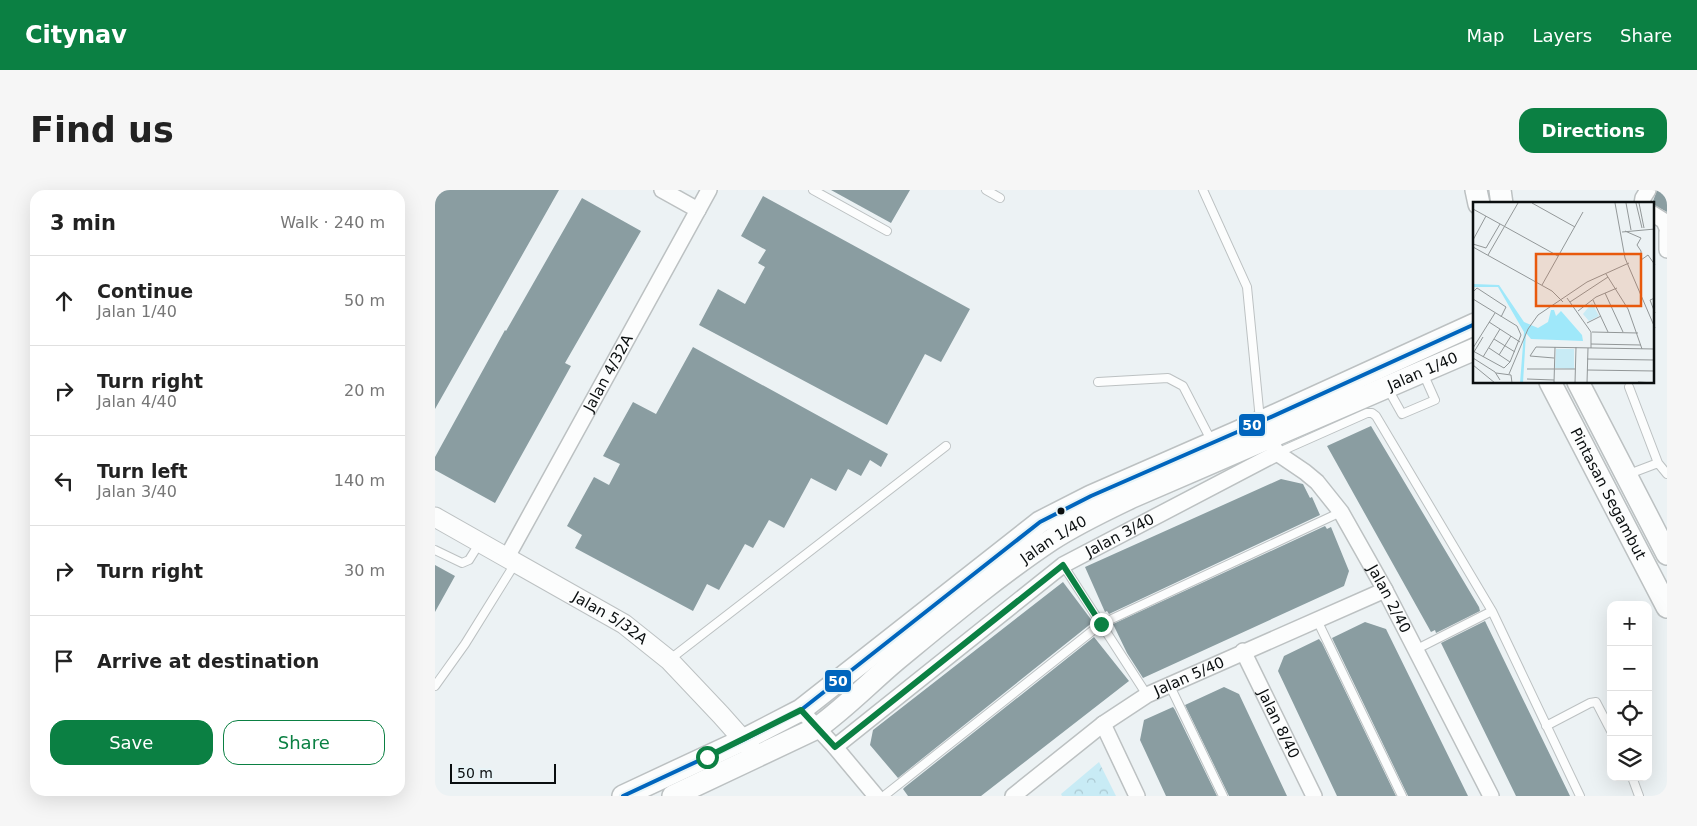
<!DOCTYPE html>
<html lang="en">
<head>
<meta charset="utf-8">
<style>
	:root { --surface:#fff; --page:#f6f6f6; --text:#222; --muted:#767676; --line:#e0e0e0; --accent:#0b8043 }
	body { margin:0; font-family:"DejaVu Sans",sans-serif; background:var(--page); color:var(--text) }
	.controls { position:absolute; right:15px; bottom:15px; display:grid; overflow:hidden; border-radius:10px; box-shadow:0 5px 20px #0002 }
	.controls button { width:45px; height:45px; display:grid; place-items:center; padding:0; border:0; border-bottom:1px solid var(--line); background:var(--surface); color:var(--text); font:25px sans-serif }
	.scale { position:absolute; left:15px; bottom:12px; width:106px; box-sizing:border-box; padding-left:5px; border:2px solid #0a0e0f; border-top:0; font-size:14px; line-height:18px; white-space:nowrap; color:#0a0e0f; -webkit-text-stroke:4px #e8f4f7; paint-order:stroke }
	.stop { position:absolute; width:15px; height:15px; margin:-11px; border:4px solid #0b8043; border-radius:50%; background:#fff }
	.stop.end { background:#0b8043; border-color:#fff; box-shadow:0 1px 5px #0008 }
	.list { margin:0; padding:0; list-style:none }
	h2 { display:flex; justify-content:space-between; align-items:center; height:65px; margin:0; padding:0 20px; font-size:21px }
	h2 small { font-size:16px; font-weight:400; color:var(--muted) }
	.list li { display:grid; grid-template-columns:32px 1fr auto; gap:15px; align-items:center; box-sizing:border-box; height:90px; padding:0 20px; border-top:1px solid var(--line) }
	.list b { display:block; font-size:19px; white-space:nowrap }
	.list p { margin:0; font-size:16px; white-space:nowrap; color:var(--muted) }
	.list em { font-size:16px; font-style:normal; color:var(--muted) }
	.actions { display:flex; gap:10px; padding:15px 20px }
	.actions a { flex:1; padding:11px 0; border:1px solid var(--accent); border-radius:15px; text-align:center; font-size:18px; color:var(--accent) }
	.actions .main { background:var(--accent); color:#fff }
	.icon { flex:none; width:28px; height:28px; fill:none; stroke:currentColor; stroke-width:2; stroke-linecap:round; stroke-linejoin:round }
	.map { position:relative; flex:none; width:1232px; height:606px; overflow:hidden; border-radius:15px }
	header { display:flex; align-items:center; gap:30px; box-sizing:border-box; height:70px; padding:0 25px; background:var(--accent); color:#fff }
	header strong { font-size:24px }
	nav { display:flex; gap:28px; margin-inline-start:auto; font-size:18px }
	.intro { display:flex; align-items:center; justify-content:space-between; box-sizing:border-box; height:120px; padding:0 30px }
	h1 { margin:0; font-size:35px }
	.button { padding:12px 22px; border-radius:15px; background:var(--accent); color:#fff; font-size:18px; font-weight:700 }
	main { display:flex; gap:30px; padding:0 30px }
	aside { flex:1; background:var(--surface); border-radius:15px; box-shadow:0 5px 20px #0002 }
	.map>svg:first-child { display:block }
</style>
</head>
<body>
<header>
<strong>Citynav</strong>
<nav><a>Map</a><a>Layers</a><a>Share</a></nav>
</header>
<div class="intro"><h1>Find us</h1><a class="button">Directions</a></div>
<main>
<aside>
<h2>3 min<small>Walk · 240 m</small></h2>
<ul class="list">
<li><svg class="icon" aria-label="ahead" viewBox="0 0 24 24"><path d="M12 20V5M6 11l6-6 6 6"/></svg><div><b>Continue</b><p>Jalan 1/40</p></div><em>50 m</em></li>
<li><svg class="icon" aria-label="right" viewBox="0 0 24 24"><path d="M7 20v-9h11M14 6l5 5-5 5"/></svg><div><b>Turn right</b><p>Jalan 4/40</p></div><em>20 m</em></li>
<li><svg class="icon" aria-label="left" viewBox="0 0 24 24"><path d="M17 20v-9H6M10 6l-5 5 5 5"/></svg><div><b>Turn left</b><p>Jalan 3/40</p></div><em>140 m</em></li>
<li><svg class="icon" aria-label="right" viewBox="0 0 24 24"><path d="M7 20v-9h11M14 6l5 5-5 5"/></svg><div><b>Turn right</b></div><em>30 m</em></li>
<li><svg class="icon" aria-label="arrive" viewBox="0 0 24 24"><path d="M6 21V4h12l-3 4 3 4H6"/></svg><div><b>Arrive at destination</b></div></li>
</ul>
<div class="actions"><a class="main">Save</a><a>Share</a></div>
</aside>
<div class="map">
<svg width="1232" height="606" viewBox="0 0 1232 606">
	<defs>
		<pattern id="park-crowns" width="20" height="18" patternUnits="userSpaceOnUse" patternTransform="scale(1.25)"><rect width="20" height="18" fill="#c8ebf5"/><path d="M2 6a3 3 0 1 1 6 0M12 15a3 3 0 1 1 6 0" fill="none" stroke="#aac8d1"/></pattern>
	</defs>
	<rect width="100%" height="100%" fill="#ecf2f4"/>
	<!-- park -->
	<path fill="url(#park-crowns)" d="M664,572L681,606H627L626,604Z"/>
	<!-- building -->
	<path fill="#8a9da1" d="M0,0H124L0,219Z
		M396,0H475L456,33Z
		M1222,0H1232V22L1217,14Z
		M328,6L535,119L506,172L490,164L452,235L264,135L283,99L310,114L330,77L323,73L331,60L306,46Z
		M147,8L206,41L130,173L136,176L60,313L0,280V267L70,140L71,141Z
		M258,157L453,264L446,277L435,270L426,286L413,279L401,301L376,288L349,338L334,330L318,358L310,354L284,400L272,394L258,421L140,358L147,345L132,336L159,287L174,295L185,274L168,266L198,212L221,224Z
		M936,236L1044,417L1045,421L1001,443L1000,440L996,442L892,256Z
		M846,289L868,294L875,308L877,307L885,325L674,424L672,421L670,422L650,377Z
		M890,336L892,339L896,337L914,381L909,396L708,488L692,463L678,434Z
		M0,375L20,386L0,422Z
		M628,392L658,432L463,588L435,555L438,540Z
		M1050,431L1135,606H1081L1006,453Z
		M930,432L951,439L1033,606H973L897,448Z
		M659,447L694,491L546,606H473L468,599L470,597Z
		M884,449L887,453L961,606H902L843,481L849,466Z
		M789,497L804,504L852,606H794L750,515Z
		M738,517L740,520L782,606H731L705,550L709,530Z"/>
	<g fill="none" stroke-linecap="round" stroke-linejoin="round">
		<defs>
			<path id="service" d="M378,0L452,41
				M551,0L565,8
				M768,0L812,97L825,230
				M663,192L733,188L748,196L777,252
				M1194,197L1223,273L1232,284
				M953,199L967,224L1000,210L988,183
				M842,263L932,223H937L941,226L1057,421L1145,606
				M1194,284L1223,273
				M0,360L27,373L34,370L44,354
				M628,375L712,505
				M882,430L967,606
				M980,460L1057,421
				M234,470L511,256
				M734,494L788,606
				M0,496L30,454L81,372
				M1111,536L1155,513L1161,512L1176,541
				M1197,587L1204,606
				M449,606L666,434L906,322"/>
			<g id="minor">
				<path d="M227,0L263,20"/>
				<path d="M1207,14L1208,8L1213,0"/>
				<path d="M1218,24L1229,31L1232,38"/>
				<path d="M1232,42V60"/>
				<path id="s1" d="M838,255L842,263L870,282L882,292L906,322L950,400L1056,606"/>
				<path id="s2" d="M72,367L274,0"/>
				<path id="s3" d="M808,461L879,606"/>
				<path d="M366,520L400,557L441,606"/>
				<path d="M668,534L702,606"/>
				<path id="s4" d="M400,557L628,375L842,263"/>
				<path id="s5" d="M578,606L668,534L712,505L950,400"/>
			</g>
			<g id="tertiary">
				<path id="s6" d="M0,327L189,434L234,470L286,525L318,561"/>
			</g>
			<g id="secondary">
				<path d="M1041,0L1044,14"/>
				<path d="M1065,0L1067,14"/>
				<path id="s7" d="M1115,192L1232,417"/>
				<path d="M1143,192L1232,364"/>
				<path d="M188,606L308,550L366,520L605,332L656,306L825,232L1040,134"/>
				<path id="s8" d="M238,606L382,538C410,518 434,493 460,471C511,429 562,386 616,350C642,333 670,320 697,307L1040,159"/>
			</g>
		</defs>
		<!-- service casing -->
		<use href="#service" stroke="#bcc1c2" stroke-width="10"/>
		<!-- minor casing -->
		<use href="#minor" stroke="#bcc1c2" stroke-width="18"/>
		<!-- tertiary casing -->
		<use href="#tertiary" stroke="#bcc1c2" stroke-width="21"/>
		<!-- secondary casing -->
		<use href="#secondary" stroke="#bcc1c2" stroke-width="24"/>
		<!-- service -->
		<use href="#service" stroke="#fcfdfd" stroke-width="8"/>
		<!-- minor -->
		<use href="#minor" stroke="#fcfdfd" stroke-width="15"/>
		<!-- tertiary -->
		<use href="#tertiary" stroke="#fcfdfd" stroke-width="19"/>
		<!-- secondary -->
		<use href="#secondary" stroke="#fcfdfd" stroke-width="21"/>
		<defs>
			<path id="bus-1" d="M188,606L308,550L366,520L605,332L656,306L825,232L1040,134"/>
		</defs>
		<!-- bus-1 casing -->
		<use href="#bus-1" stroke="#e8f4f7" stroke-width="8"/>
		<!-- bus-1 -->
		<use href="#bus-1" stroke="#0065bd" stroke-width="4"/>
	</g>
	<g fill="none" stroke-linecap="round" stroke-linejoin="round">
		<!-- route -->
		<path stroke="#0b8043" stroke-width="6" d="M272,567L366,520L400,557L628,375L666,434"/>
	</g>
	<!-- markers -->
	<circle fill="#0a0e0f" stroke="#e8f4f7" stroke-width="2" cx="626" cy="321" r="4.5"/>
	<g text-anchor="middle" stroke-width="5" stroke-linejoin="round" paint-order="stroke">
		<!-- street labels -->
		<g font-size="15" fill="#0a0e0f" stroke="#e8f4f7">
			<text dy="5" stroke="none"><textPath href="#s8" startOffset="868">Jalan 1/40</textPath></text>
			<text dy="5" stroke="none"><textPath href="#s2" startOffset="210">Jalan 4/32A</textPath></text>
			<text dy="5" stroke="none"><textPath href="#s7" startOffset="126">Pintasan Segambut</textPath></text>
			<text dy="5" stroke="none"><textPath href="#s4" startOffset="356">Jalan 3/40</textPath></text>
			<text dy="5" stroke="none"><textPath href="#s8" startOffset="462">Jalan 1/40</textPath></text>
			<text dy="5" stroke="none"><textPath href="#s1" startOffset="196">Jalan 2/40</textPath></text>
			<text dy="5" stroke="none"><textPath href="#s6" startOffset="202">Jalan 5/32A</textPath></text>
			<text dy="5" stroke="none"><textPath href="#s5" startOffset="214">Jalan 5/40</textPath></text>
			<text dy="5" stroke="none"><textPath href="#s3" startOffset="81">Jalan 8/40</textPath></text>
		</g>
	</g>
	<!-- overview -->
	<g transform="translate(1038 12)">
		<rect width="181" height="181" fill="#ecf2f4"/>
		<path d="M119,101L126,114L116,119L110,112ZM83,147H101V167L82,166Z" fill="#c8ebf5"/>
		<path d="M0,82L26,83L51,120L65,126L75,120L78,108H81L83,114L88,109L109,133L110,139L58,137L53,131L50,181H47L51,130L25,85H0Z" fill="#9fe8fa"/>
		<path fill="none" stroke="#929798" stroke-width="1" d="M59,1L102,25M142,1L152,56L182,126M153,1L158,28M163,1L169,26M166,1L171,26M0,7L85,54M152,29L168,36L164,43L168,49V58L175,53L182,63M149,30L182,27M0,38L13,14M0,42L13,46L27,22M0,45L79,89L90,100M15,53L45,1M133,72L155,107L169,147M69,83L110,10M0,90L4,86L33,105L28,115M132,91L150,130M94,96L118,130V146M182,96L177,98L182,111M0,97L44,124L48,133L37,160L31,166L0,149M120,98L135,130M97,100L135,75M105,109L123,95L144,86M16,120L47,140M114,121L128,114M119,130L165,131M21,137L42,150M118,142L168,143M0,146L22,111M16,146L37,160M1,150L10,135M26,153L38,134M10,155L27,127M0,156L22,170L27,178M81,156L57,154L63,145L182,147M114,157L182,158M0,163L22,181M54,167H103M114,168L182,169M23,171L38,173L39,181M36,172L55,127L65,113L114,80L156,61M54,177L81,178M165,180L182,181M81,181L82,145M102,181L103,145M114,181L115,146"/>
		<path fill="#e8590c" fill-opacity="0.15" stroke="#e8590c" stroke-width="2.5" d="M63,52H168V104H63Z"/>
		<rect width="181" height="181" fill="none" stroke="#0a0e0f" stroke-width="2.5"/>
	</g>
	<g stroke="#e8f4f7" stroke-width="2">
		<rect x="803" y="223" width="28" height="24" rx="5" fill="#0065bd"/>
		<rect x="389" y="479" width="28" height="24" rx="5" fill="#0065bd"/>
	</g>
	<g font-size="14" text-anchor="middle" font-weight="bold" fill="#fff">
		<text x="817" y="240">50</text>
		<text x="403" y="496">50</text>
	</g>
</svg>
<div class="controls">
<button>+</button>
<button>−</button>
<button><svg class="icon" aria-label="locate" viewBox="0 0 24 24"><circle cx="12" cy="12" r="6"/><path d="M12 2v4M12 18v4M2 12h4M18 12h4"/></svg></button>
<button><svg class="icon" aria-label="layers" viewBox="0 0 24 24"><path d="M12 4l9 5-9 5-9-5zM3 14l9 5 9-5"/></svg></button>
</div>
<div class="scale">50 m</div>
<div class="stop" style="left:272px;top:567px"></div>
<div class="stop end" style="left:666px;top:434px"></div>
</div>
</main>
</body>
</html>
